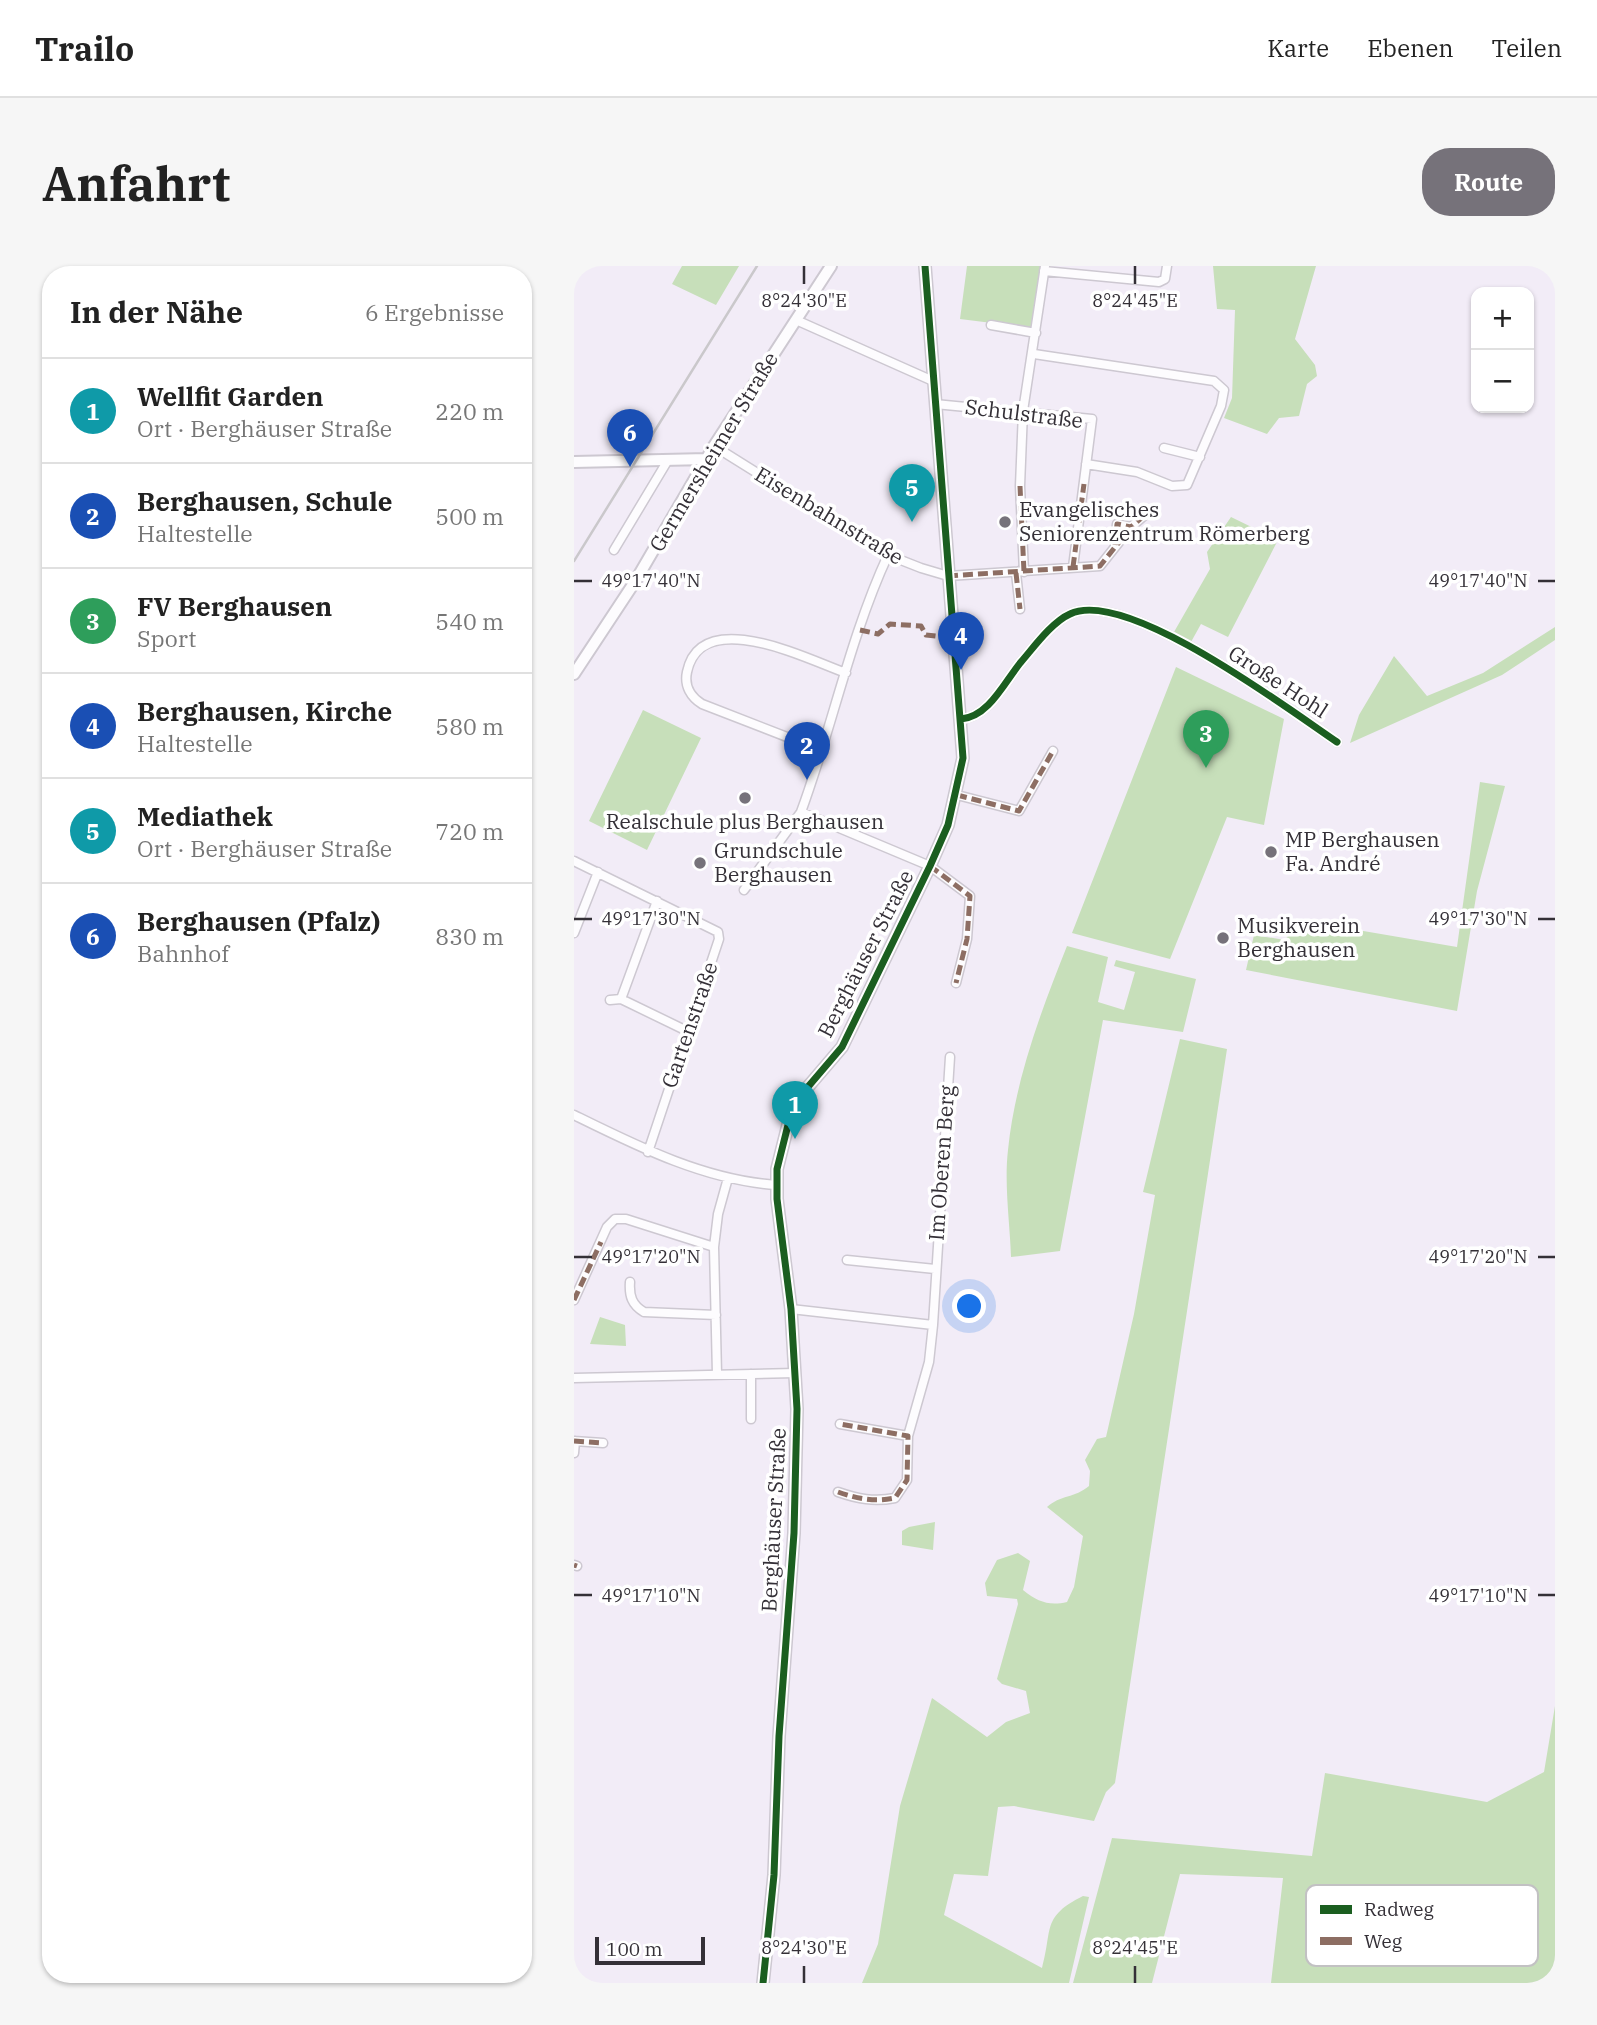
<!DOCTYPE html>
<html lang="de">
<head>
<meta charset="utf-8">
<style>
	:root { --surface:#fff; --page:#f6f6f6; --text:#222; --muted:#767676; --line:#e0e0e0; --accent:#76727a }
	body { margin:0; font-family:"IBM Plex Serif",serif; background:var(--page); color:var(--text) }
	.controls { position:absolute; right:21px; top:21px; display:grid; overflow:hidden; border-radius:14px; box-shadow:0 2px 5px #0004 }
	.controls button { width:63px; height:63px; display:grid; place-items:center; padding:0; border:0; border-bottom:2px solid var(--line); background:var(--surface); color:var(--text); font:35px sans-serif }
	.scale { position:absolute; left:21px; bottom:18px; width:110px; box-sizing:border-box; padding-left:7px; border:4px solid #343037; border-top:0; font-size:19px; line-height:24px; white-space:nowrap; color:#343037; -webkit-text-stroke:5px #fff; paint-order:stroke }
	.you { position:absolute; left:396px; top:1041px; width:24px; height:24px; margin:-18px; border:5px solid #fff; border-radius:50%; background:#1a73e8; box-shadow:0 0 0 10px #1a73e833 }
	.badge { display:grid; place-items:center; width:46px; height:46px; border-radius:50%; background:var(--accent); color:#fff; font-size:23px; font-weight:700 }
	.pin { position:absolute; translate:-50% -58px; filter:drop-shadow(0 2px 4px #0008) }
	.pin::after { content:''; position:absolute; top:37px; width:24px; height:21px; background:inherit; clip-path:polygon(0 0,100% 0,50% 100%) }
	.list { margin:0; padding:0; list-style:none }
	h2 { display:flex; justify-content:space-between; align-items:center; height:91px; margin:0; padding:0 28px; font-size:30px }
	h2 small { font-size:23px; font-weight:400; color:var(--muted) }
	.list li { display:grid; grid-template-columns:46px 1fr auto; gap:21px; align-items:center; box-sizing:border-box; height:105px; padding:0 28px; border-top:2px solid var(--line) }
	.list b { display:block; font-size:26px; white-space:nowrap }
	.list p { margin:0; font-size:23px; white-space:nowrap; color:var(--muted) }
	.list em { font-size:23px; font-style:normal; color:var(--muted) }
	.map { position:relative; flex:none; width:981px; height:1717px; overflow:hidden; border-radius:28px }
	header { display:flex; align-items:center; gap:42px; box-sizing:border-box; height:98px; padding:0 35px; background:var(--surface); border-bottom:2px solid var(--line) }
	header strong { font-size:33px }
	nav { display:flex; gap:38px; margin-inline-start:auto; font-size:24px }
	.intro { display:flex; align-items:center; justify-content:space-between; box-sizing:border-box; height:168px; padding:0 42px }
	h1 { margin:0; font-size:49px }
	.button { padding:18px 32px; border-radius:28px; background:var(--accent); color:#fff; font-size:24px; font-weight:700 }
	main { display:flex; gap:42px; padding:0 42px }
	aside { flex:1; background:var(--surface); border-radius:28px; box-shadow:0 2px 5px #0004 }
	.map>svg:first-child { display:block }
</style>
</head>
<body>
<header>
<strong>Trailo</strong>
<nav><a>Karte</a><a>Ebenen</a><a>Teilen</a></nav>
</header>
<div class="intro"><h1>Anfahrt</h1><a class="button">Route</a></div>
<main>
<aside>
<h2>In der Nähe<small>6 Ergebnisse</small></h2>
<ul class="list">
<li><span class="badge" style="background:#0f9aa8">1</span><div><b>Wellfit Garden</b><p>Ort · Berghäuser Straße</p></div><em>220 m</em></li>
<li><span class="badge" style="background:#1a4fb4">2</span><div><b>Berghausen, Schule</b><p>Haltestelle</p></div><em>500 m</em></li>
<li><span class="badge" style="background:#2e9e5b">3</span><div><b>FV Berghausen</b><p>Sport</p></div><em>540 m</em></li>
<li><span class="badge" style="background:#1a4fb4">4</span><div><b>Berghausen, Kirche</b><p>Haltestelle</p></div><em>580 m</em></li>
<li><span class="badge" style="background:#0f9aa8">5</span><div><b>Mediathek</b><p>Ort · Berghäuser Straße</p></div><em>720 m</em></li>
<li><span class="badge" style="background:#1a4fb4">6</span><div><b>Berghausen (Pfalz)</b><p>Bahnhof</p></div><em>830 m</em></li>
</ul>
</aside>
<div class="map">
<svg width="981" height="1717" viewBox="0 0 981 1717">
	<rect width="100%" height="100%" fill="#f2ecf7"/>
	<!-- green -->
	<path fill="#c7dfba" d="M108,0H165L142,39L98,18Z
		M393,0H468L459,62L386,53Z
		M639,0H742L721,73L741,99L743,110L733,118L725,150L705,152L693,168L650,152L658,132L661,44L643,43Z
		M657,251L704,274L654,371L627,358L617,376L600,366L636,303L633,286Z
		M981,361V374L928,409L776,477L785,449L820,390L853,430L909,407Z
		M602,401L710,453L690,559L653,551L596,693L498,667Z
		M69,444L127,472L73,584L15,555Z
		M906,516L931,520L903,625L883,745L672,704L680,669L711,674L725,654L883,681Z
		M493,680L534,691L524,736L550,744L561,706L540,700L542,694L622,713L609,766L529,754L486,985L437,991C436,957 430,919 434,884C441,814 467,745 493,680Z
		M606,773L653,783L541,1517L532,1526L520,1555L440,1540L424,1541L414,1610L380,1608L370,1649L468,1702C479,1663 467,1651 509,1630L515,1631L495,1717H288L304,1678L326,1540L358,1432L413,1471L432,1456L456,1447L452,1425L428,1418L423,1413L444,1338L443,1333L413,1330L411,1317L423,1294L444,1287L456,1295L449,1324C464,1336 475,1340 493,1336L500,1321L509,1270L473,1241C486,1229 501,1232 515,1220L516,1205L511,1194L523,1173L532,1171L560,1048L581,929L569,926Z
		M26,1051L51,1059L52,1080L16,1078Z
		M361,1256L359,1284L328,1279V1265L335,1261Z
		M981,1440V1717H697L709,1612L606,1608L578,1717H499L538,1572L738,1590L751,1507L913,1536L970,1506Z"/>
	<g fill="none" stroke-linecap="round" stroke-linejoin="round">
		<defs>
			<path id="street" d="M470,5L585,16L591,13L593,0
				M222,54L359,115
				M417,59L462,67
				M460,88L640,115L650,124L647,140L613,219L598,220L563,206L512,198
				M361,138L518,153L499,301
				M140,180L314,289L347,302L374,310L526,300L557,261L573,247
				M590,182L626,191
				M541,279L543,258L557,261
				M40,284L94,194
				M314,289C276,371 258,462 227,546L356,600L396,630L393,673L382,717
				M450,306L446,220L449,145L471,0
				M442,307L446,343
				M387,453C415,451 431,415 447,396C460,381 478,356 496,348C552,321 714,443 763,476
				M249,485L128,438C117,431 110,420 113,406C127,339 233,393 272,407
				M383,529L445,545L479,485
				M0,595L144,666L145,673L74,886
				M170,624L227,546
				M83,635L47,733L113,765
				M0,667L24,606
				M36,734L47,733
				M0,849C63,880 130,914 202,919
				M140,981L144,948L154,912
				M273,994L361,1003
				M56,1016C55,1030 58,1039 70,1046L142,1049
				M0,1034L33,961L41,953H52L140,981L143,1108
				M217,1043L359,1059L376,791
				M177,1108V1153
				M0,1112L221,1107
				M334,1170L355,1096L359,1059
				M0,1175L29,1177
				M0,1187L1,1175
				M264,1226C284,1233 300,1236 321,1232L333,1214L334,1170L266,1158
				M0,1299L3,1300"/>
			<path id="secondary" d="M0,196L133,193
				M0,408L62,314L140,180L257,0
				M189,1717L200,1609L205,1470L220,1267L223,1143L217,1043L203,933V903L214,859L227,829L268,781L356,600L374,559L389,492L351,0"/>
		</defs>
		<!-- street casing -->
		<use href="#street" stroke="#cdc8d1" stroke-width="11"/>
		<!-- secondary casing -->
		<use href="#secondary" stroke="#cdc8d1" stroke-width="14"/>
		<!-- street -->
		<use href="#street" stroke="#fdfcfe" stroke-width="8"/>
		<!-- secondary -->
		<use href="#secondary" stroke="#fdfcfe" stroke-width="10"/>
		<!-- rail -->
		<path stroke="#cac8cb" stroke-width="2.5" d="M0,295L183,0"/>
		<!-- quiet -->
		<path stroke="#8d6e63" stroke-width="5" stroke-dasharray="10 5" stroke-linecap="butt" d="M446,220L450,306
			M541,279L543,258L557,261
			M499,301L510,218
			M442,307L446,343
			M374,310L526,300L557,261L573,247
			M286,364L304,368L316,358L347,360L352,369L379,372
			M383,529L445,545L479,485
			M356,600L396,630L393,673L382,717
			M0,1034L27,976
			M0,1175L29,1177
			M264,1226C284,1233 300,1236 321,1232L333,1214L334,1170L266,1158
			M0,1299L3,1300"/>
		<defs>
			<path id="cycleway" d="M387,453C415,451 431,415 447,396C460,381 478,356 496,348C552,321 714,443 763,476
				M189,1717L200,1609L205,1470L220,1267L223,1143L217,1043L203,933V903L214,859L227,829L268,781L356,600L374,559L389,492L351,0"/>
		</defs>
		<!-- cycleway casing -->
		<use href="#cycleway" stroke="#fff" stroke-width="11"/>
		<!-- cycleway -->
		<use href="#cycleway" stroke="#1b5e20" stroke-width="7"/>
	</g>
	<!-- ticks -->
	<path fill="none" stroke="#343037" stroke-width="2.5" d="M230,0V18M561,0V18M0,315H18M964,315H981M0,653H18M964,653H981M0,991H18M964,991H981M0,1329H18M964,1329H981M230,1700V1717M561,1700V1717"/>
	<!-- markers -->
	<g fill="#76727a" stroke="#fff" stroke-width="2.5">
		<circle cx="431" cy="256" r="7"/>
		<circle cx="171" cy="532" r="7"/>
		<circle cx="697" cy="586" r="7"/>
		<circle cx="126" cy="597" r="7"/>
		<circle cx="649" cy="672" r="7"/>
	</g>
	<g text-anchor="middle" stroke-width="7" stroke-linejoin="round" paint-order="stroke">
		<!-- street labels -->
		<g font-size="21" fill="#343037" stroke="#fff">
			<text transform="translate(450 148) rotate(7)" y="7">Schulstraße</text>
			<text transform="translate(140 186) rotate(-59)" y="7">Germersheimer Straße</text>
			<text transform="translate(255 250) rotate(31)" y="7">Eisenbahnstraße</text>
			<text transform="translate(704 416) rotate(33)" y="7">Große Hohl</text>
			<text transform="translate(292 688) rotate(-63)" y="7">Berghäuser Straße</text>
			<text transform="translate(116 759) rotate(-71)" y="7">Gartenstraße</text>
			<text transform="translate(368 897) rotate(-86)" y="7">Im Oberen Berg</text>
			<text transform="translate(200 1254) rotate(-87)" y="7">Berghäuser Straße</text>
		</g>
		<!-- poi labels -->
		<g font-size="21" fill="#343037" stroke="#fff" text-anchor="start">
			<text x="445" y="251">Evangelisches<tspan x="445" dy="24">Seniorenzentrum Römerberg</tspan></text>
			<text x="171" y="563" text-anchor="middle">Realschule plus Berghausen</text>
			<text x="711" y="581">MP Berghausen<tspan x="711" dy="24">Fa. André</tspan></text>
			<text x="140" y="592">Grundschule<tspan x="140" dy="24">Berghausen</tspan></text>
			<text x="663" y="667">Musikverein<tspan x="663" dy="24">Berghausen</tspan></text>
		</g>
	</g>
	<!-- legend -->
	<rect x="732" y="1619" width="232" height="81" rx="10" fill="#fff" stroke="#c2c1c3" stroke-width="2"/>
	<rect x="746" y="1639" width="32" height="9" fill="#1b5e20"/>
	<rect x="746" y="1671" width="32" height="8" fill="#8d6e63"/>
	<g font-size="19" fill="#343037">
		<text x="790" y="1650">Radweg</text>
		<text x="790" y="1682">Weg</text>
	</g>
	<g font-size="18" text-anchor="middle" fill="#343037" stroke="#fff" stroke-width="7" stroke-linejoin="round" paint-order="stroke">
		<text x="230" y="41">8°24'30"E</text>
		<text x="561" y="41">8°24'45"E</text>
		<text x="77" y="321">49°17'40"N</text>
		<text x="904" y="321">49°17'40"N</text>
		<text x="77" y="659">49°17'30"N</text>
		<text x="904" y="659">49°17'30"N</text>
		<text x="77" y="997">49°17'20"N</text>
		<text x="904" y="997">49°17'20"N</text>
		<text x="77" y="1336">49°17'10"N</text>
		<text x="904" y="1336">49°17'10"N</text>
		<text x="230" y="1688">8°24'30"E</text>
		<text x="561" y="1688">8°24'45"E</text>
	</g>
</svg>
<div class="controls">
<button>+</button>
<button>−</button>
</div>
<div class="scale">100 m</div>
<div class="you"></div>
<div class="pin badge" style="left:221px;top:873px;background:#0f9aa8">1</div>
<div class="pin badge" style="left:233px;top:514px;background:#1a4fb4">2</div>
<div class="pin badge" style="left:632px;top:502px;background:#2e9e5b">3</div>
<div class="pin badge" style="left:387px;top:404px;background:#1a4fb4">4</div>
<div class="pin badge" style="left:338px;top:256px;background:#0f9aa8">5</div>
<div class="pin badge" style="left:56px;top:201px;background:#1a4fb4">6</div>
</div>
</main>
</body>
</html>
